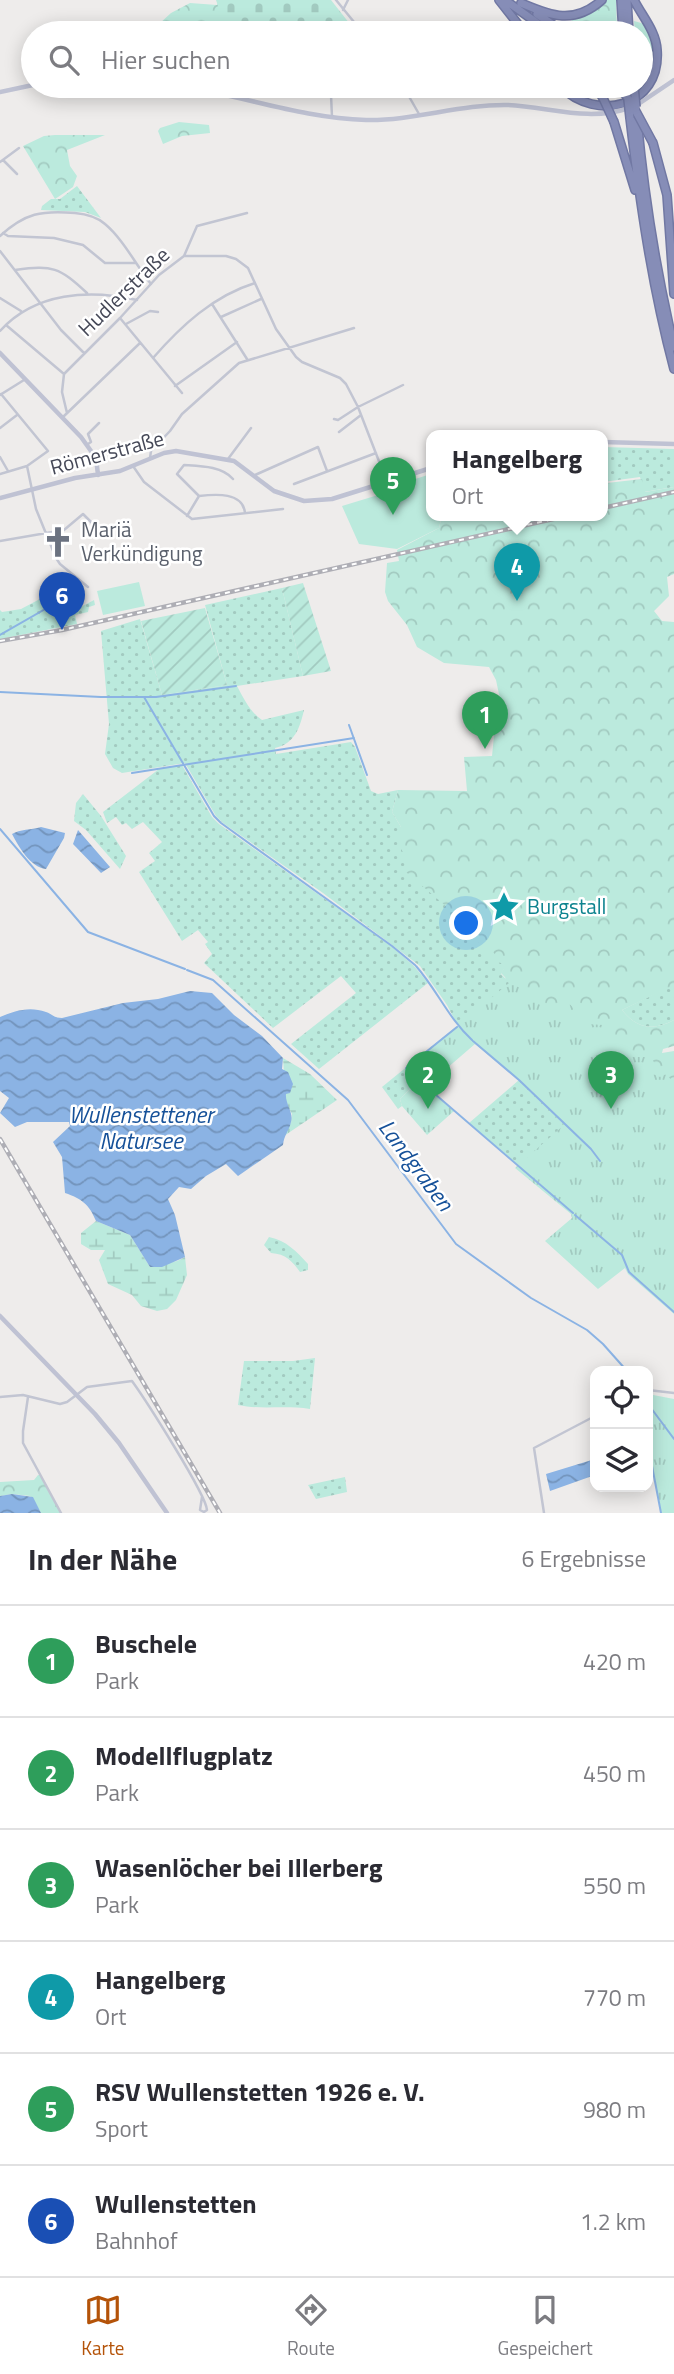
<!DOCTYPE html>
<html lang="de">
<head>
<meta charset="utf-8">
<style>
	:root { --surface:#fff; --page:#f2f2f3; --text:#2b2b33; --muted:#7c7c81; --line:#e1e1e2; --accent:#b45309 }
	body { margin:0; font-family:"Titillium Web",sans-serif; background:var(--page); color:var(--text) }
	.controls { position:absolute; right:21px; bottom:21px; display:grid; overflow:hidden; border-radius:14px; box-shadow:0 4px 18px #0003 }
	.controls button { width:63px; height:63px; display:grid; place-items:center; padding:0; border:0; border-bottom:2px solid var(--line); background:var(--surface); color:var(--text); font:35px sans-serif }
	.you { position:absolute; left:467px; top:924px; width:24px; height:24px; margin:-18px; border:5px solid #fff; border-radius:50%; background:#1a73e8; box-shadow:0 0 0 10px #1a73e833 }
	.badge { display:grid; place-items:center; width:46px; height:46px; border-radius:50%; background:var(--accent); color:#fff; font-size:23px; font-weight:700 }
	.pin { position:absolute; translate:-50% -58px; filter:drop-shadow(0 2px 4px #0008) }
	.pin::after { content:''; position:absolute; top:37px; width:24px; height:21px; background:inherit; clip-path:polygon(0 0,100% 0,50% 100%) }
	.popup { position:absolute; left:426px; top:430px; width:182px; height:91px; box-sizing:border-box; display:grid; place-content:center; border-radius:14px; background:var(--surface); filter:drop-shadow(0 2px 5px #0005); font-size:23px; white-space:nowrap; color:var(--muted) }
	.popup b { font-size:26px; color:var(--text) }
	.popup::after { content:''; position:absolute; left:50%; top:100%; margin-left:-14px; border:14px solid transparent; border-top-color:var(--surface) }
	.list { margin:0; padding:0; list-style:none }
	h2 { display:flex; justify-content:space-between; align-items:center; height:91px; margin:0; padding:0 28px; font-size:30px }
	h2 small { font-size:23px; font-weight:400; color:var(--muted) }
	.list li { display:grid; grid-template-columns:46px 1fr auto; gap:21px; align-items:center; box-sizing:border-box; height:112px; padding:0 28px; border-top:2px solid var(--line) }
	.list b { display:block; font-size:26px; white-space:nowrap }
	.list p { margin:0; font-size:23px; white-space:nowrap; color:var(--muted) }
	.list em { font-size:23px; font-style:normal; color:var(--muted) }
	.icon { flex:none; width:38px; height:38px; fill:none; stroke:currentColor; stroke-width:2; stroke-linecap:round; stroke-linejoin:round }
	.map { position:relative; flex:none; width:674px; height:1513px; overflow:hidden }
	.search { position:absolute; background:var(--surface); box-shadow:0 4px 18px #0003; left:21px; right:21px; top:21px; height:77px; display:flex; align-items:center; gap:18px; box-sizing:border-box; padding:0 24px; border-radius:38px; color:var(--muted); font-size:26px }
	.sheet { height:763px; background:var(--surface) }
	nav { display:flex; justify-content:space-around; align-items:center; box-sizing:border-box; height:98px; border-top:2px solid var(--line); background:var(--surface); font-size:19px; color:var(--muted) }
	nav a { display:grid; justify-items:center; gap:4px }
	nav .on { color:var(--accent) }
	.map>svg:first-child { display:block }
</style>
</head>
<body>
<div class="map">
<svg width="674" height="1513" viewBox="0 0 674 1513">
	<defs>
		<pattern id="grass-dots" width="8" height="8" patternUnits="userSpaceOnUse" patternTransform="scale(1.75)"><rect width="8" height="8" fill="#bbeadd"/><path d="M2 2h.1M6 6h.1" fill="none" stroke="#a2cac0" stroke-width="1.8" stroke-linecap="round"/></pattern>
		<pattern id="forest-crowns" width="20" height="18" patternUnits="userSpaceOnUse" patternTransform="scale(1.75)"><rect width="20" height="18" fill="#bbeadd"/><path d="M2 6a3 3 0 1 1 6 0M12 15a3 3 0 1 1 6 0" fill="none" stroke="#a2cac0"/></pattern>
		<pattern id="wetland-marsh" width="20" height="14" patternUnits="userSpaceOnUse" patternTransform="scale(1.75)"><rect width="20" height="14" fill="#bbeadd"/><path d="M1 5h8M5 5V1M11 12h8M15 12V8" fill="none" stroke="#a2cac0"/></pattern>
		<pattern id="cemetery-stones" width="16" height="16" patternUnits="userSpaceOnUse" patternTransform="scale(1.75)"><rect width="16" height="16" fill="#bbeadd"/><path d="M2 7V4a2 2 0 0 1 4 0v3zM10 15v-3a2 2 0 0 1 4 0v3z" fill="#a2cac0"/></pattern>
		<pattern id="park-tufts" width="24" height="20" patternUnits="userSpaceOnUse" patternTransform="scale(1.75)"><rect width="24" height="20" fill="#bbeadd"/><path d="M3 7l-1-3M5 7V3M7 7l1-3M15 17l-1-3M17 17v-4M19 17l1-3" fill="none" stroke="#a2cac0"/></pattern>
		<pattern id="garden-furrows" width="10" height="10" patternUnits="userSpaceOnUse" patternTransform="scale(1.75)"><rect width="10" height="10" fill="#bbeadd"/><path d="M-1 1l2-2M0 10L10 0M9 11l2-2" fill="none" stroke="#a2cac0"/></pattern>
		<pattern id="water-waves" width="16" height="10" patternUnits="userSpaceOnUse" patternTransform="scale(1.75)"><rect width="16" height="10" fill="#8bb3e4"/><path d="M0 5q4-4 8 0t8 0" fill="none" stroke="#7394bc"/></pattern>
	</defs>
	<rect width="100%" height="100%" fill="#eeeceb"/>
	<!-- grass -->
	<path fill="url(#grass-dots)" d="M77,186L101,218L85,212L41,210L42,206L51,199H60Z
		M603,447L674,449V487L644,492L640,477L603,482Z
		M282,588L303,676L237,686C244,699 250,712 262,720L304,710C300,727 295,744 275,748L276,754L351,742L355,747L371,791L378,794L398,790L392,812L401,827L476,932L505,967L501,974L541,1015L582,1068L556,1197L469,1123L519,1080L457,1024L447,1005L420,966L323,893L223,823L216,816L185,763L122,773L113,768L105,754L109,724L101,631L140,619L162,695L227,685L205,605Z
		M55,591L64,616L94,600L95,605L89,607L88,612L75,615L77,624L0,639V610L2,612L21,609Z
		M182,765L212,817L219,824L391,946L414,966L428,983L319,1069L291,1044L356,993L341,976L273,1028L204,963L212,954L205,944L208,942L198,930L182,941L139,872L155,861L149,853L162,842L143,822L132,829L126,823L122,825L116,817L107,823L103,812L159,769Z
		M83,794L101,816L126,856L120,869L86,830L74,821L76,803Z
		M670,986L674,987V1020C653,1031 637,1029 622,1010Z
		M457,1026L464,1034L400,1099L402,1106L398,1109L382,1087Z
		M269,1237C287,1241 296,1251 308,1264V1270L300,1272C292,1261 286,1254 271,1253L264,1245Z
		M315,1358L310,1409C285,1405 261,1410 238,1405L244,1361H293Z
		M345,1477L347,1492L316,1499L308,1485Z"/>
	<!-- forest -->
	<path fill="url(#forest-crowns)" d="M219,0L253,33H149L171,13L190,3L217,5Z
		M606,0H616L617,33H572L563,26C577,15 594,15 606,0Z
		M634,21L645,24C657,45 655,65 644,85H641V33H635Z
		M179,122L209,125L210,133L182,136L163,144L158,131L160,128Z
		M55,135H105L67,150L70,166L77,176L73,187L55,199L23,146L44,136Z
		M642,479L645,492L674,487V574L667,577L669,596L654,611L662,621L674,622V987H670L622,1010C637,1029 653,1031 674,1020V1046L663,1049L662,1053L674,1051V1106L541,1015L501,973L505,967L501,962L489,960L476,932L406,872L409,862C401,852 396,839 401,827L392,812L398,790L467,791L464,757L492,756L497,706L501,704L496,680L489,667L444,663L417,647L407,625L388,601L385,592L387,563L399,561L397,550L439,528L442,515H502L504,521L534,515H603V509L608,507L607,483Z
		M38,1475H41L61,1513H41L30,1496L12,1494L0,1496V1482L34,1480Z"/>
	<!-- wetland -->
	<path fill="url(#wetland-marsh)" d="M283,1058L310,1074L337,1100L284,1136L291,1122L292,1114L286,1103Z
		M96,1221L130,1235L150,1267L177,1261L185,1257L187,1275L176,1300L167,1309L157,1311L141,1306L132,1295L108,1284L99,1260L105,1250H91L81,1244V1233Z"/>
	<!-- cemetery -->
	<path fill="url(#cemetery-stones)" d="M216,0H331L357,33H227Z"/>
	<!-- park -->
	<path fill="url(#park-tufts)" d="M466,920L515,978L555,1016L557,1017L568,1002L587,1024L603,1025L609,1038L610,1047L615,1051L616,1050L633,1057H651L655,1064L650,1071L651,1073L660,1077L666,1074L674,1083V1314L628,1274L625,1268L598,1289L545,1241L572,1218L571,1214L515,1168L564,1125L523,1084L475,1044L425,1087L454,1111L427,1135L402,1106L400,1099L416,1083L403,1072L509,983L505,980L506,975L501,963L492,961L483,954C479,940 473,935 462,926L461,923Z
		M648,1394L674,1399V1513H661L648,1443Z"/>
	<!-- garden -->
	<path fill="url(#garden-furrows)" d="M303,583L331,671L303,676L282,588Z
		M205,608L227,685L162,695L141,621Z"/>
	<!-- pitch -->
	<path fill="#bbeadd" d="M431,474V515H442L439,528L397,549L359,544L342,506L411,485L412,480Z
		M139,582L145,606L103,615L97,591Z"/>
	<!-- water -->
	<path fill="url(#water-waves)" d="M41,827L65,833L64,838L46,869C30,867 19,847 12,834C20,829 31,830 41,827Z
		M78,830L110,867L101,873L73,844Z
		M190,991L212,993L234,1015L262,1036L283,1058L282,1069L288,1072L293,1084L290,1093L286,1094C285,1104 294,1113 291,1122C289,1131 284,1135 283,1145L238,1176L226,1164L206,1176L191,1189L179,1187L168,1199L175,1215L185,1257L162,1267H150L130,1235L96,1221C89,1204 82,1199 65,1193L62,1157L53,1142L70,1126L69,1122H27L15,1127L0,1113L9,1098L0,1091V1017C15,1011 29,1006 46,1012C52,1014 54,1018 62,1018L123,1003L158,999Z
		M595,1459V1475L550,1491L546,1474Z
		M12,1494L33,1497L41,1513H0V1496Z"/>
	<g fill="none" stroke-linecap="round" stroke-linejoin="round">
		<!-- stream -->
		<path stroke="#8bb3e4" stroke-width="2" d="M0,635L82,588
			M0,692L101,697H156L236,686
			M144,697L214,816L221,823L392,946L415,965
			M349,725L367,775
			M132,773L354,738
			M0,829L88,932L185,969
			M416,966C437,990 449,1019 472,1040
			M187,970L213,980L348,1100L456,1244L531,1298L587,1330L603,1344L627,1371
			M473,1041L519,1080L591,1149L600,1161
			M406,1068L457,1027
			M421,1082L573,1213
			M575,1215L622,1255L629,1272L674,1312
			M648,1404L674,1439
			M648,1445L661,1513"/>
		<defs>
			<path id="highway" d="M499,0L525,33
				M505,0L551,33
				M621,0L623,33
				M627,0L629,33
				M521,3C551,16 574,25 602,0
				M537,14L565,33
				M560,86C597,123 661,107 657,50C656,31 642,16 634,0
				M595,86L603,98
				M630,118C640,203 652,286 674,369
				M637,118C644,195 656,271 674,347
				M614,122L635,190
				M653,143L667,195L674,294"/>
		</defs>
		<!-- highway casing -->
		<use href="#highway" stroke="#7178a3" stroke-width="10"/>
		<!-- street -->
		<path stroke="#c2c5d2" stroke-width="2.5" d="M336,0L363,33
			M343,10L348,0
			M403,86L419,114
			M332,117L331,95L338,92L339,86
			M3,160L17,174
			M0,162L19,148
			M3,233L8,236L54,238L83,245L105,263H135
			M0,236C25,213 42,210 75,213C86,214 96,216 105,224C123,239 136,265 151,284
			M0,251L61,330L84,353
			M184,256L197,226L247,213
			M15,270C53,265 59,267 87,293
			M0,298L21,311
			M212,304L247,359
			M221,317L261,299
			M120,318L182,393
			M126,324L150,311L158,312
			M6,325L64,374
			M0,331C35,292 90,289 137,300
			M153,358C181,326 213,296 255,283
			M175,386L237,342
			M0,395L24,380
			M67,413L62,392L64,374L120,318L159,275L184,256H226L236,259L248,268L276,329L296,357L302,362L340,378L346,384L358,407L387,482
			M63,417L140,343
			M334,419L338,420L358,407L403,385
			M0,428L17,415
			M339,432L361,415
			M88,444L91,442L88,434L99,423
			M0,457L8,471
			M150,458L151,451L170,431L182,414L239,363L354,328
			M228,459L251,428
			M27,466L36,509L56,558L60,564L88,587
			M133,466L144,482L192,519L283,509
			M0,474L27,466L48,451L1,394
			M255,475L318,447L327,471
			M233,479C222,466 200,466 184,465L177,474L199,496C216,494 243,492 245,513
			M294,484L376,453
			M187,516L199,496
			M0,541L64,530L83,514L106,537
			M648,1390L674,1393
			M0,1397L23,1395L60,1404L67,1402L87,1387L132,1381C145,1399 206,1494 207,1510L204,1512L200,1510L202,1497
			M28,1397L23,1431V1443L61,1513
			M544,1513L534,1448L595,1416"/>
		<!-- secondary -->
		<path stroke="#bfc2d3" stroke-width="4.5" d="M178,86C241,95 301,118 366,120C414,121 460,104 508,105C550,107 588,122 629,108
			M0,92L33,85
			M637,105L674,80
			M0,353L81,437L96,458L98,475
			M603,442L674,444
			M0,498L75,478L120,471L164,453L176,451L234,461L274,491L304,501L332,499L431,468
			M0,1316L95,1414L119,1443L167,1513"/>
		<!-- highway -->
		<use href="#highway" stroke="#868db7" stroke-width="7"/>
		<defs>
			<path id="rail" d="M603,508L674,492
				M0,641L62,630L571,515
				M0,1139L220,1513"/>
		</defs>
		<!-- rail casing -->
		<use href="#rail" stroke="#aeaeb5" stroke-width="4.5"/>
		<!-- rail -->
		<use href="#rail" stroke="#fff" stroke-width="2" stroke-dasharray="5" stroke-linecap="butt"/>
		<defs>
			<path id="highway-bridge" d="M619,86L632,104L653,143
				M634,86L636,107
				M603,98L614,122
				M628,100L630,118"/>
		</defs>
		<!-- highway-bridge casing -->
		<use href="#highway-bridge" stroke="#7178a3" stroke-width="10" stroke-linecap="butt"/>
		<!-- highway-bridge -->
		<use href="#highway-bridge" stroke="#868db7" stroke-width="7"/>
	</g>
	<!-- icons -->
	<defs>
		<symbol id="church-bare" viewBox="-9 -9 18 18"><path d="M-1.2-6h2.4v3.5h3.3v2.4h-3.3V6h-2.4V-.1h-3.3v-2.4h3.3Z" fill="#6b7280" stroke="#fff" stroke-width="2.5" paint-order="stroke"/></symbol>
		<symbol id="sight-bare" viewBox="-9 -9 18 18"><path d="M0-6L1.8-2.2L6-1.7L2.9 1.2L3.7 5.4L0 3.3L-3.7 5.4L-2.9 1.2L-6-1.7L-1.8-2.2Z" fill="#0f9aa8" stroke="#fff" stroke-width="2.5" paint-order="stroke"/></symbol>
	</defs>
	<g fill-rule="evenodd">
		<use href="#church-bare" x="36" y="520" width="44" height="44"/>
		<use href="#sight-bare" x="482" y="885" width="44" height="44"/>
	</g>
	<g text-anchor="middle" stroke-width="5" stroke-linejoin="round" paint-order="stroke">
		<!-- street labels -->
		<g font-size="21" fill="#454857" stroke="#fff">
			<text transform="translate(124 292) rotate(-44)" y="7">Hudlerstraße</text>
			<text transform="translate(107 453) rotate(-15)" y="7">Römerstraße</text>
		</g>
		<!-- worship labels -->
		<g font-size="21" fill="#5b616d" stroke="#fff" text-anchor="start">
			<text x="81" y="537">Mariä<tspan x="81" dy="24">Verkündigung</tspan></text>
		</g>
		<!-- culture labels -->
		<g font-size="21" fill="#0d838f" stroke="#fff" text-anchor="start">
			<text x="527" y="914">Burgstall</text>
		</g>
		<!-- water labels -->
		<g font-size="23" font-style="italic" fill="#165199" stroke="#fff">
			<text x="141" y="1123">Wullenstettener<tspan x="141" dy="26">Natursee</tspan></text>
			<text transform="translate(416 1165) rotate(53)" y="8">Landgraben</text>
		</g>
	</g>
</svg>
<div class="controls">
<button><svg class="icon" aria-label="locate" viewBox="0 0 24 24"><circle cx="12" cy="12" r="6"/><path d="M12 2v4M12 18v4M2 12h4M18 12h4"/></svg></button>
<button><svg class="icon" aria-label="layers" viewBox="0 0 24 24"><path d="M12 4l9 5-9 5-9-5zM3 14l9 5 9-5"/></svg></button>
</div>
<div class="you"></div>
<div class="pin badge" style="left:485px;top:749px;background:#2e9e5b">1</div>
<div class="pin badge" style="left:428px;top:1109px;background:#2e9e5b">2</div>
<div class="pin badge" style="left:611px;top:1109px;background:#2e9e5b">3</div>
<div class="pin badge" style="left:517px;top:601px;background:#0f9aa8">4</div>
<div class="popup"><b>Hangelberg</b>Ort</div>
<div class="pin badge" style="left:393px;top:515px;background:#2e9e5b">5</div>
<div class="pin badge" style="left:62px;top:630px;background:#1a4fb4">6</div>
<div class="search"><svg class="icon" aria-label="search" viewBox="0 0 24 24"><circle cx="10" cy="10" r="6"/><path d="M15 15l6 6"/></svg>Hier suchen</div>
</div>
<section class="sheet">
<h2>In der Nähe<small>6 Ergebnisse</small></h2>
<ul class="list">
<li><span class="badge" style="background:#2e9e5b">1</span><div><b>Buschele</b><p>Park</p></div><em>420 m</em></li>
<li><span class="badge" style="background:#2e9e5b">2</span><div><b>Modellflugplatz</b><p>Park</p></div><em>450 m</em></li>
<li><span class="badge" style="background:#2e9e5b">3</span><div><b>Wasenlöcher bei Illerberg</b><p>Park</p></div><em>550 m</em></li>
<li><span class="badge" style="background:#0f9aa8">4</span><div><b>Hangelberg</b><p>Ort</p></div><em>770 m</em></li>
<li><span class="badge" style="background:#2e9e5b">5</span><div><b>RSV Wullenstetten 1926 e. V.</b><p>Sport</p></div><em>980 m</em></li>
<li><span class="badge" style="background:#1a4fb4">6</span><div><b>Wullenstetten</b><p>Bahnhof</p></div><em>1.2 km</em></li>
</ul>
</section>
<nav>
<a class="on"><svg class="icon" aria-label="map" viewBox="0 0 24 24"><path d="M3 6l6-2 6 2 6-2v14l-6 2-6-2-6 2zM9 4v14M15 6v14"/></svg>Karte</a>
<a><svg class="icon" aria-label="directions" viewBox="0 0 24 24"><path d="M12 3l9 9-9 9-9-9zM9 14v-3h6M13 9l2 2-2 2"/></svg>Route</a>
<a><svg class="icon" aria-label="saved" viewBox="0 0 24 24"><path d="M7 4h10v16l-5-4-5 4z"/></svg>Gespeichert</a>
</nav>
</body>
</html>
